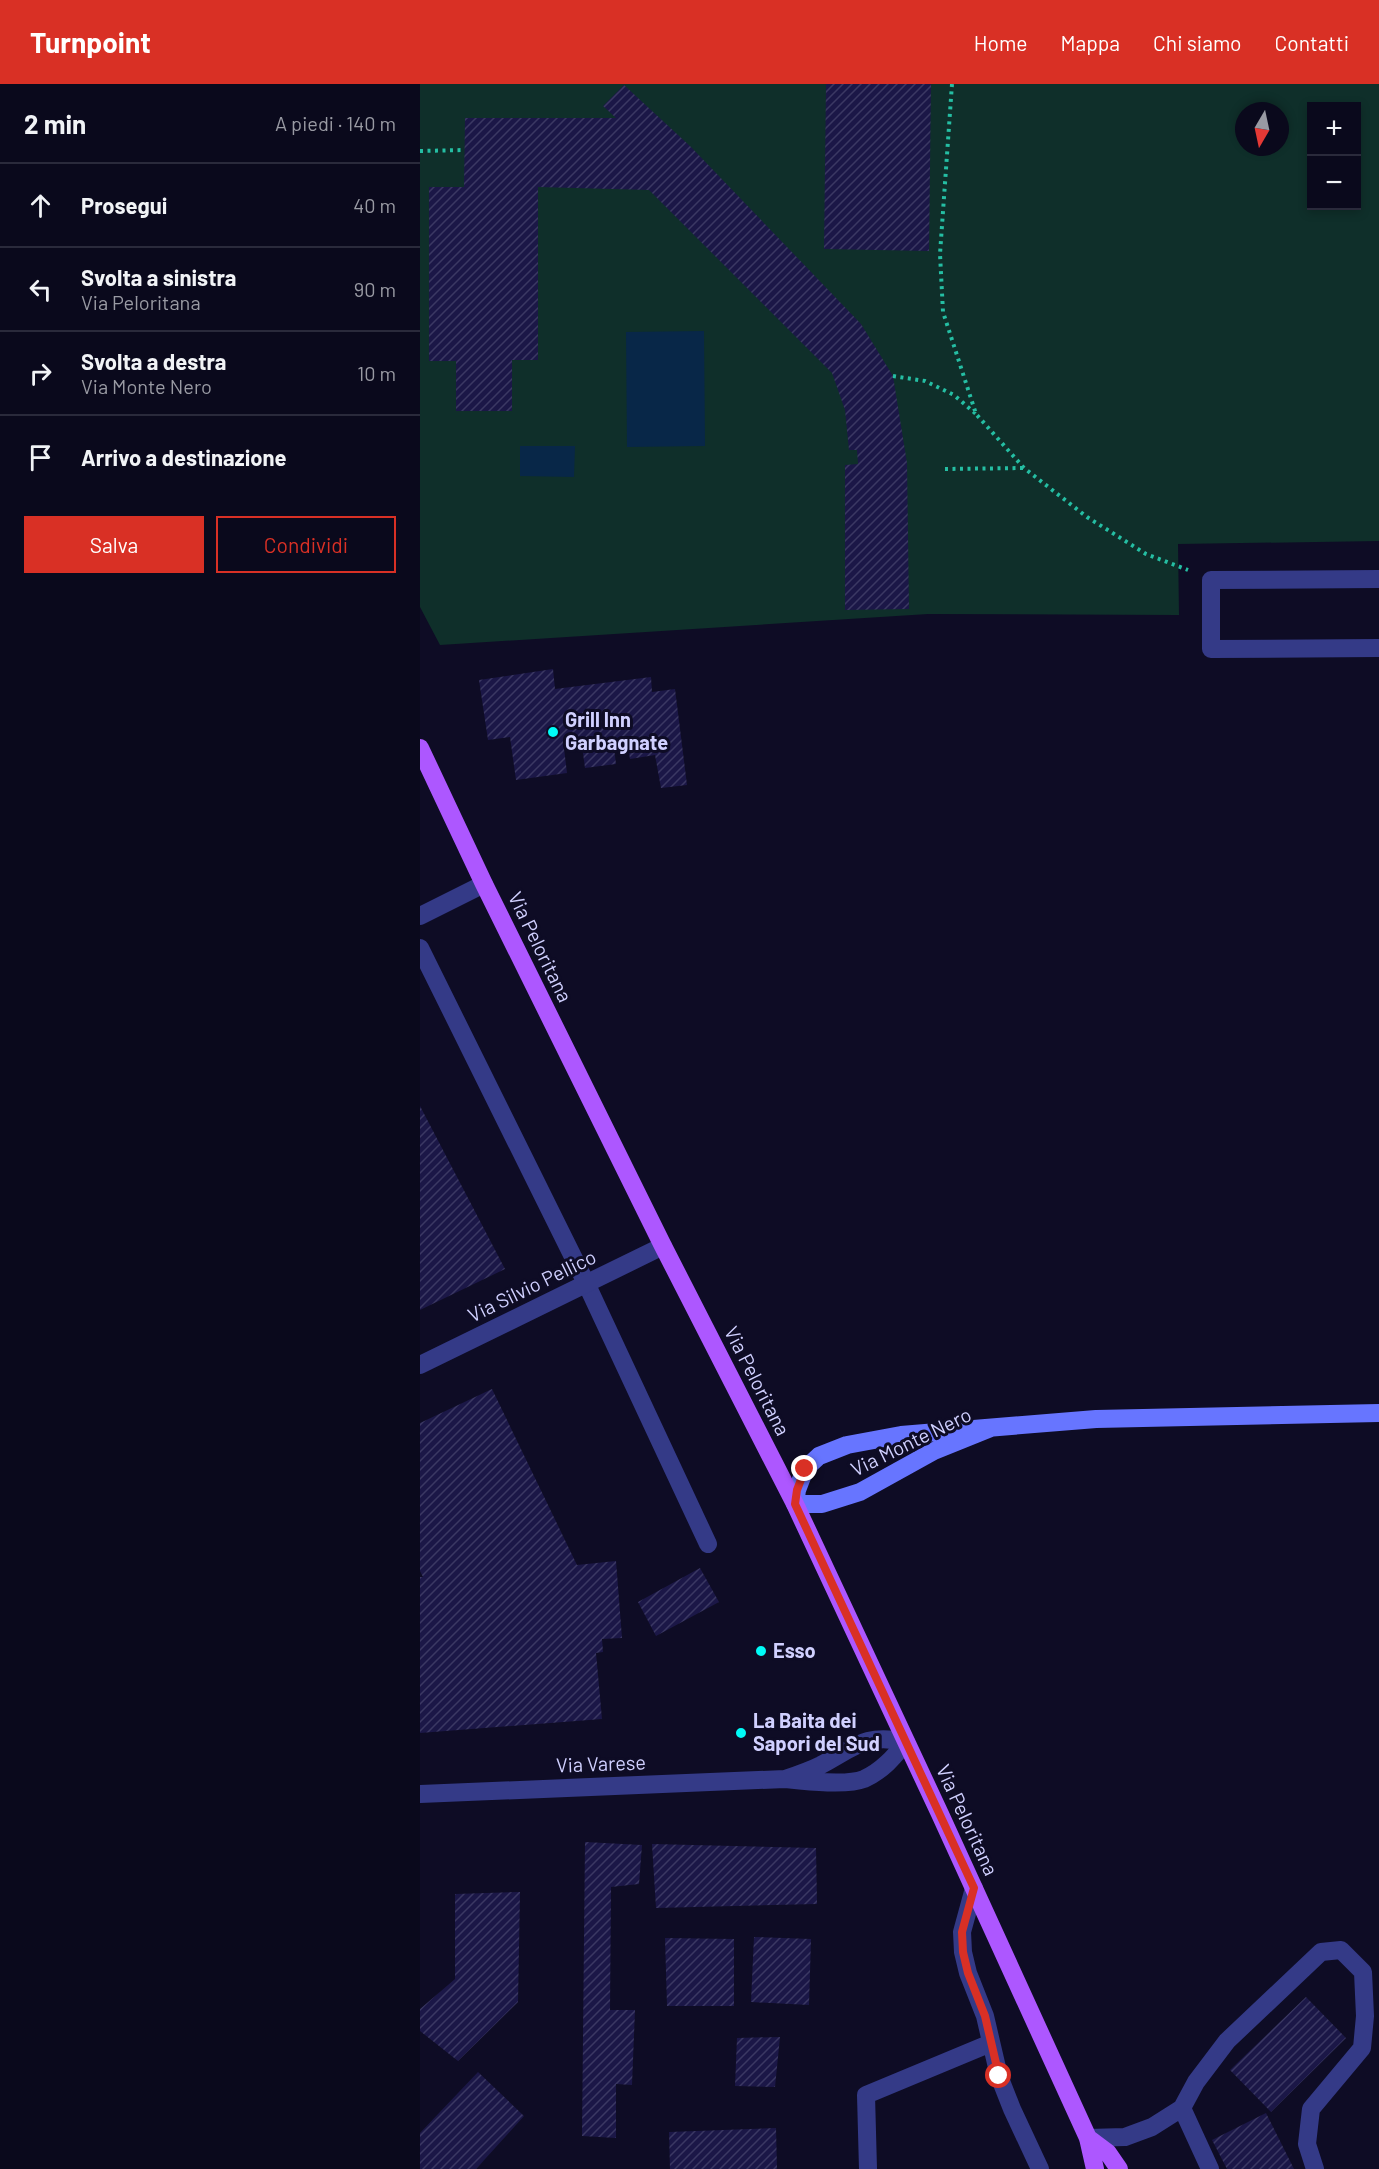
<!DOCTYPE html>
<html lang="it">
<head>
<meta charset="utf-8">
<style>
	:root { --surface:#0a091c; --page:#181729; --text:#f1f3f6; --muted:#999aa3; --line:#2a2a3b; --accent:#d93025 }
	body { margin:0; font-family:Barlow,sans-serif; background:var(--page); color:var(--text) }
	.controls { position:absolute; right:18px; top:18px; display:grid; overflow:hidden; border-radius:0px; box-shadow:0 3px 9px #0003 }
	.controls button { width:54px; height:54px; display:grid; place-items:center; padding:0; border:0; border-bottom:2px solid var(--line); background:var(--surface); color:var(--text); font:30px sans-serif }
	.compass { position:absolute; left:815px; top:18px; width:54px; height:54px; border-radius:50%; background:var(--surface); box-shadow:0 3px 9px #0003; rotate:189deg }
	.stop { position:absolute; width:18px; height:18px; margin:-14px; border:4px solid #d93025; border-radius:50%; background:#fff }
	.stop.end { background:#d93025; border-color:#fff; box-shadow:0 2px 6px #0008 }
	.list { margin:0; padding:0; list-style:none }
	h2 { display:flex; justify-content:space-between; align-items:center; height:78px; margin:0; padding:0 24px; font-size:26px }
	h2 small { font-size:20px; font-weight:400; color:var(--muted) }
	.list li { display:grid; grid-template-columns:39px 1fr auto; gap:18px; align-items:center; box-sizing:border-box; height:84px; padding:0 24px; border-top:2px solid var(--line) }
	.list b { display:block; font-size:22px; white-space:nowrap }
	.list p { margin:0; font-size:20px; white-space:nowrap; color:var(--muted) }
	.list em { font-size:20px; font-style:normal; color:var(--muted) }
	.actions { display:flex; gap:12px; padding:18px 24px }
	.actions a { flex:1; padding:14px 0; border:2px solid var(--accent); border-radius:0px; text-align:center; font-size:21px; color:var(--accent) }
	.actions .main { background:var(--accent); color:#fff }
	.icon { flex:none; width:33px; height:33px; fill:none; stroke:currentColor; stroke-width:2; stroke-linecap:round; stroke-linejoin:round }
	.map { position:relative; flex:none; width:959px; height:2085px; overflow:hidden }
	header { display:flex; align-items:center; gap:36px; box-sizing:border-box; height:84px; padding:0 30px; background:var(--accent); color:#fff }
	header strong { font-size:28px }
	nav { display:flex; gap:33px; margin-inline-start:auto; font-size:21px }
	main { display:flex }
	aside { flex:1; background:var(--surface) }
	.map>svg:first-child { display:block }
</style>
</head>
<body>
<header>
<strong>Turnpoint</strong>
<nav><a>Home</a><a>Mappa</a><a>Chi siamo</a><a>Contatti</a></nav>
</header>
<main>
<aside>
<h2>2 min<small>A piedi · 140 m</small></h2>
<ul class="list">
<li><svg class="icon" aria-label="ahead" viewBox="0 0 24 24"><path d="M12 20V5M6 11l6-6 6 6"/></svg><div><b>Prosegui</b></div><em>40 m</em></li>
<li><svg class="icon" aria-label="left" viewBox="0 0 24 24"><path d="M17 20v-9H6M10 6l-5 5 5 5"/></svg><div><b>Svolta a sinistra</b><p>Via Peloritana</p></div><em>90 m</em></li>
<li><svg class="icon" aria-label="right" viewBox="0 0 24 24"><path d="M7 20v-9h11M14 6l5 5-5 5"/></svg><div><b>Svolta a destra</b><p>Via Monte Nero</p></div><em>10 m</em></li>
<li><svg class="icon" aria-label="arrive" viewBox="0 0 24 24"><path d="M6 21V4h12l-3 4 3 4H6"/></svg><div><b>Arrivo a destinazione</b></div></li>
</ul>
<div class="actions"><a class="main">Salva</a><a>Condividi</a></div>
</aside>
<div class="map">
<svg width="959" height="2085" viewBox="0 0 959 2085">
	<defs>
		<pattern id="building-hatch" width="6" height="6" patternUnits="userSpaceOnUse" patternTransform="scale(1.5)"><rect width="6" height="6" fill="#1b1747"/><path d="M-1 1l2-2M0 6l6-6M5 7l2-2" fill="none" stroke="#3b3863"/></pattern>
	</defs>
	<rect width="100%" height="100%" fill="#0e0c25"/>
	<!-- pitch -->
	<path fill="#0f2f2a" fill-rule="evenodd" d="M0,0H959V457L758,460L759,531L508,530L20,561L0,523ZM892,22H936V122H892ZM824,27H860V63H824Z"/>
	<!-- water -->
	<path fill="#082748" d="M284,247L285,362L207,363L206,248Z
		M100,362H155L154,393L100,392Z"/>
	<!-- building -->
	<path fill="url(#building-hatch)" d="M406,0H511L509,167L404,165Z
		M204,1L271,63L441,240L473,292L487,379L489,525L425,526V381L438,380L437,366H429L425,326L412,289L229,106L118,103V276H92V327H36V277H9V103H44L45,34H196L183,22Z
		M133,585L135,605L231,593L232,608L255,605L267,701L241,704L235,671L210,675L208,663L194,664L196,680L165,684L161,654L143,656L147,689L96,696L90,653L68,656L59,596Z
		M0,1022L85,1185L0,1226Z
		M72,1305L157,1481L196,1477L202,1554L182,1555L183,1568L176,1569L182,1635L0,1649V1493H3L0,1487V1339Z
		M280,1484L299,1518L236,1552L218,1518Z
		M165,1758L222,1761L219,1800L191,1803L190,1926H215L212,2001L196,2000V2054L162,2052Z
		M232,1760L396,1764L397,1820L236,1824Z
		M100,1808L98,1918L38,1977L0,1947V1925L35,1895V1810Z
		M334,1853L391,1855L389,1921L331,1918Z
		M245,1854L314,1855V1922H247Z
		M886,1913L926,1954L851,2028L810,1986Z
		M360,1953L355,2003L315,2002L317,1954Z
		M58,1988L104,2032L56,2085H0V2049Z
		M846,2029L874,2085H807L792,2056Z
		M356,2044L357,2085H250L249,2048Z"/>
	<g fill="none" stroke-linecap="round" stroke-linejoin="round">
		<!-- path -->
		<path stroke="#25bea3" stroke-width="4" stroke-dasharray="3 4.5" stroke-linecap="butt" d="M532,0L520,170L523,228L556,330L604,384L667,433L726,470L768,486
			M0,67L44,66
			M473,292L505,297L534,311L556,330
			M525,385L604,384"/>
		<!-- lane -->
		<path stroke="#343a87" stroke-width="18" d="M959,495L791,496V565L959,564
			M0,864L167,1201L288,1460
			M554,1804L542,1848L543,1868L548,1889L565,1932L579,1992L592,2025L620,2085
			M762,2024L790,2085
			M668,2054L705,2053L732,2043L762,2024L776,1998L807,1957L901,1868L921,1866L943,1888L945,1932L942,1964L891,2025L887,2060L895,2085
			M448,2085L446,2011L571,1959"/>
		<!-- street -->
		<path stroke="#343a87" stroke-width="18" d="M0,832L64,800
			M0,1281L243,1162
			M0,1710L365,1695C384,1697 427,1702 444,1695C462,1687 474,1673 486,1658C445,1649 435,1663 401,1681C389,1687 377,1691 365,1695"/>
		<!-- secondary -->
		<path stroke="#6775ff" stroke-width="18" d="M571,1344L514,1367L440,1408L402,1420H375L377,1406L385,1385L399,1372L427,1361L481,1351L676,1335L959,1329"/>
		<!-- primary -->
		<path stroke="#ad57ff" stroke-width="18" d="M0,664L64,800L243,1162L375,1420L520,1730L668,2054L675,2085
			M668,2054L688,2069L699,2085"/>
	</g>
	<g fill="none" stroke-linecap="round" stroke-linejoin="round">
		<!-- route -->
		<path stroke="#d93025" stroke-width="8" d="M385,1385L377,1406L375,1420L554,1804L542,1848L543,1868L548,1889L565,1932L579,1992"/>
	</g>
	<!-- markers -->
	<g fill="#00fbf7" stroke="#0e0c25" stroke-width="2">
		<circle cx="133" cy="648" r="6"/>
		<circle cx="341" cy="1567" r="6"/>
		<circle cx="321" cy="1649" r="6"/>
	</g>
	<g text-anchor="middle" stroke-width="6" stroke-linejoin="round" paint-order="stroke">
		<!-- poi labels -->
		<g font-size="20" font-weight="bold" fill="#d0d0ff" stroke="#0e0c25" text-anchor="start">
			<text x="145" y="643">Grill Inn<tspan x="145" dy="23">Garbagnate</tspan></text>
			<text x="353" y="1574">Esso</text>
			<text x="333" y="1644">La Baita dei<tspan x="333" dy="23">Sapori del Sud</tspan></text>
		</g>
		<!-- street labels -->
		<g font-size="20" fill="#d0d0ff" stroke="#0e0c25">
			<text transform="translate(120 863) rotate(64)" y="7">Via Peloritana</text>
			<text transform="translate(112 1202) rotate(-26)" y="7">Via Silvio Pellico</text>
			<text transform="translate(337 1297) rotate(63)" y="7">Via Peloritana</text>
			<text transform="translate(491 1358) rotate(-26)" y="7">Via Monte Nero</text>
			<text transform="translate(181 1680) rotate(-2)" y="7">Via Varese</text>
			<text transform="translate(547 1736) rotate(65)" y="7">Via Peloritana</text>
		</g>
	</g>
</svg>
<div class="controls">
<button>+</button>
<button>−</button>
</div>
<svg class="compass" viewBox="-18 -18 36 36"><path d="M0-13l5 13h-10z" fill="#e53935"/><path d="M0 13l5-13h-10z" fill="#999aa3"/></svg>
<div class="stop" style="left:579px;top:1992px"></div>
<div class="stop end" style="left:385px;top:1385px"></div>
</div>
</main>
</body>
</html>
